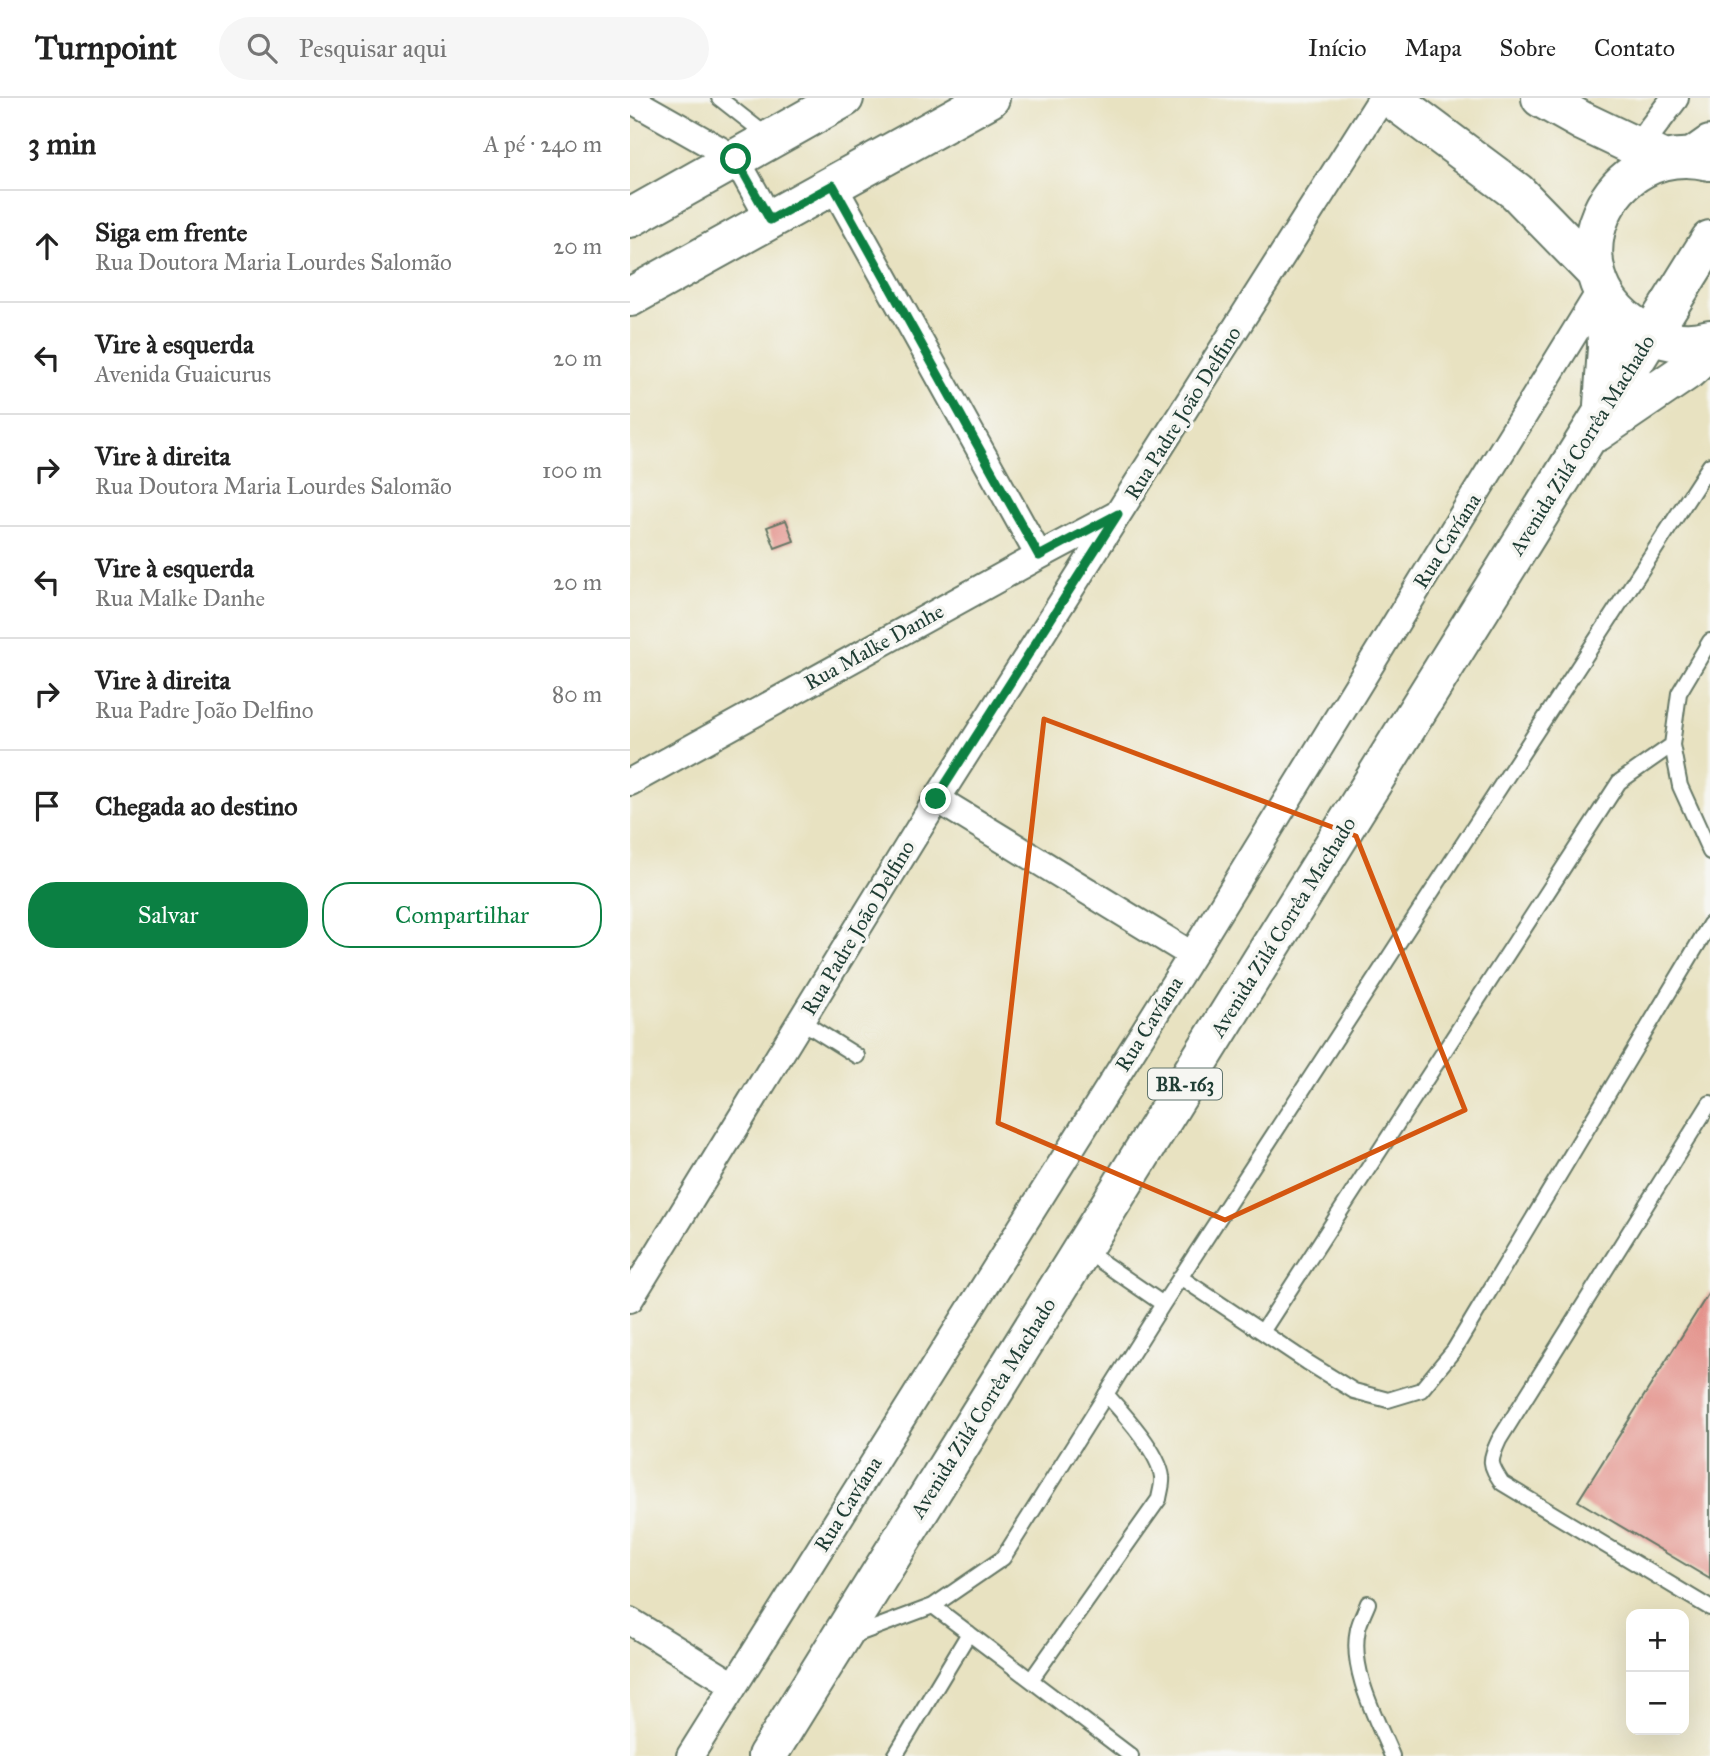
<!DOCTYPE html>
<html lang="pt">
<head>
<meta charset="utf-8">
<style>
	:root { --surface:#fff; --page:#f6f6f6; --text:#222; --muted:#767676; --line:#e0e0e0; --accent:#0b8043 }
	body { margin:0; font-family:"IM FELL Great Primer",serif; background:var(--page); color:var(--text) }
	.controls { position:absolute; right:21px; bottom:21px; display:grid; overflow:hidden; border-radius:14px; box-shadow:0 7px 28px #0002 }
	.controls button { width:63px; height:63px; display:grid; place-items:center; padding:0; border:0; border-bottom:2px solid var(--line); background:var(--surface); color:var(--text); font:35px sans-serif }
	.stop { position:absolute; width:21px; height:21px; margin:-16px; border:5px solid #0b8043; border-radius:50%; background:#fff }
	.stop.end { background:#0b8043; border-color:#fff; box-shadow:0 2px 7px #0008 }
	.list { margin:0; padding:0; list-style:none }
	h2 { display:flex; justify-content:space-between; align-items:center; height:91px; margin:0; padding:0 28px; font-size:30px }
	h2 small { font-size:23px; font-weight:400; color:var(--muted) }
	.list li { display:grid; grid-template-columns:46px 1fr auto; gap:21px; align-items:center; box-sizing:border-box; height:112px; padding:0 28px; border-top:2px solid var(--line) }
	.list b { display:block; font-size:26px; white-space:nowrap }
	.list p { margin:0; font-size:23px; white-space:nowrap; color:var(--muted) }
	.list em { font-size:23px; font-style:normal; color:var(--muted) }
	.actions { display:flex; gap:14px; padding:21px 28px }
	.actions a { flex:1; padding:16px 0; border:2px solid var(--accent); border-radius:28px; text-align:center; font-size:24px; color:var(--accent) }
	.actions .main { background:var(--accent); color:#fff }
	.icon { flex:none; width:38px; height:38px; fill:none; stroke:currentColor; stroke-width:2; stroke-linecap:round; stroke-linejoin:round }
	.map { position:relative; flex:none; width:1080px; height:1658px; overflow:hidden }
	header { display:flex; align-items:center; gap:42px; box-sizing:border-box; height:98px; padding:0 35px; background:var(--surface); border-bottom:2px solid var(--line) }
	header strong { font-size:33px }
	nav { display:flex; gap:38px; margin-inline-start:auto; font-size:24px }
	.search { width:490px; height:63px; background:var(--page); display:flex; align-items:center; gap:18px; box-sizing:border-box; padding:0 24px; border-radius:38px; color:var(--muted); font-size:26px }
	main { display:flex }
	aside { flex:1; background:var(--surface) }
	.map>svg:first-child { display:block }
</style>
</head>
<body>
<header>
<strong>Turnpoint</strong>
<div class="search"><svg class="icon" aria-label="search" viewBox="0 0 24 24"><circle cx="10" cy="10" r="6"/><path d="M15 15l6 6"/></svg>Pesquisar aqui</div>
<nav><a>Início</a><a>Mapa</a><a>Sobre</a><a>Contato</a></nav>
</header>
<main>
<aside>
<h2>3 min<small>A pé · 240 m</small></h2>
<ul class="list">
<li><svg class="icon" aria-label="ahead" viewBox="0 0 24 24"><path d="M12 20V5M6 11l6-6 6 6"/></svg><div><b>Siga em frente</b><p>Rua Doutora Maria Lourdes Salomão</p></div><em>20 m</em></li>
<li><svg class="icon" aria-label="left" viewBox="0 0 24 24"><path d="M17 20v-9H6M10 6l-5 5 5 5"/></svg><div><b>Vire à esquerda</b><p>Avenida Guaicurus</p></div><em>20 m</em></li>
<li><svg class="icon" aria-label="right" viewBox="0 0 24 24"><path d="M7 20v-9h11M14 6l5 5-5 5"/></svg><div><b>Vire à direita</b><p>Rua Doutora Maria Lourdes Salomão</p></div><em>100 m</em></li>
<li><svg class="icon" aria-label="left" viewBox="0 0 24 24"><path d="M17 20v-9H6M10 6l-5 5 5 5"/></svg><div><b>Vire à esquerda</b><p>Rua Malke Danhe</p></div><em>20 m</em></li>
<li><svg class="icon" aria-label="right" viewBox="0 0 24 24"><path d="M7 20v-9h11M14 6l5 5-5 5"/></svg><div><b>Vire à direita</b><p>Rua Padre João Delfino</p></div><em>80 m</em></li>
<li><svg class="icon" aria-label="arrive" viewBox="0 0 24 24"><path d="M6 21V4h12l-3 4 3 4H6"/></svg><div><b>Chegada ao destino</b></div></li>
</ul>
<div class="actions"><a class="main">Salvar</a><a>Compartilhar</a></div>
</aside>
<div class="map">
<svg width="1080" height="1658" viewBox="0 0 1080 1658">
	<rect width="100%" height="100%" fill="#f6f6f2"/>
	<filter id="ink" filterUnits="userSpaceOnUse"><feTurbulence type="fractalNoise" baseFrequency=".0143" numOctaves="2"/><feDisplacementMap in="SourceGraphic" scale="14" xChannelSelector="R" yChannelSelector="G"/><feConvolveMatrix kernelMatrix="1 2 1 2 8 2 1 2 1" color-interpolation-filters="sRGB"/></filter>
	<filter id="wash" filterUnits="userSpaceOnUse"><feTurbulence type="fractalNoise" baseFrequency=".00686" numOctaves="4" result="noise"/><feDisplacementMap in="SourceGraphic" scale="28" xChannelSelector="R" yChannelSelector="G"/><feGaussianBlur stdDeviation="1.57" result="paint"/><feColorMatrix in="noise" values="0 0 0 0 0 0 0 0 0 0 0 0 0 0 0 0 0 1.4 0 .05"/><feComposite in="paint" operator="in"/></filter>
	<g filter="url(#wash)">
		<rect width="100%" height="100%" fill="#e8e2c1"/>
		<g id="blocks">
			<!-- building -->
			<path fill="#e38f88" d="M156,422L164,443L145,450L137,429Z
				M1080,1193V1481L948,1403Z"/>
		</g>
	</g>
	<g filter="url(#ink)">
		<use href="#blocks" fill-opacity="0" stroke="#657765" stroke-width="2"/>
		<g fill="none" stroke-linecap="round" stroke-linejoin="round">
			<defs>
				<path id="service" d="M89,0L140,40
					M1080,543L1049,595L1042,647L1050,688L1080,754
					M171,923L227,958
					M1080,1005L869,1342C859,1364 859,1365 872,1385L1080,1510
					M453,1151L533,1206
					M550,1179L677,1264L724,1293L758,1302L791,1292L824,1252L1080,826
					M632,1234L989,684L1042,647
					M738,1505C735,1513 730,1522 728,1531C719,1571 747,1622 762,1658
					M303,1508L501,1658
					M220,1539L303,1508L373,1460L533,1206L1080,367
					M401,1582L529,1401C530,1394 533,1386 532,1379C529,1354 493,1315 476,1296
					M265,1658L339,1535"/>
				<path id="minor" d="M0,1L106,61L140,122
					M1007,50L1045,0
					M203,87L409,458
					M0,684L409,458L486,417
					M307,701L562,857
					M0,1201L307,701L752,0
					M0,1523L104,1587
					M60,1658L562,857L972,190"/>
				<path id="secondary" d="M761,0L887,94L965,174
					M911,0L952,23L1034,62
					M1080,63C977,38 917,174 1008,230C1029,243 1056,248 1080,241
					M0,120L214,0
					M0,199L360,0"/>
				<path id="trunk" d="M1063,59L1080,47
					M973,307L977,250L976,200
					M967,334L1058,272L1080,252
					M137,1658L1080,142"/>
			</defs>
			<!-- service casing -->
			<use href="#service" stroke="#657765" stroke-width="18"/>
			<!-- minor casing -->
			<use href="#minor" stroke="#657765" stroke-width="30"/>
			<!-- secondary casing -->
			<use href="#secondary" stroke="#657765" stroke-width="42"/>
			<!-- trunk casing -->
			<use href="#trunk" stroke="#657765" stroke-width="42"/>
			<!-- service -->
			<use href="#service" stroke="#fff" stroke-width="14"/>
			<!-- minor -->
			<use href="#minor" stroke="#fff" stroke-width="26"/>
			<!-- secondary -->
			<use href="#secondary" stroke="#fff" stroke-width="38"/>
			<!-- trunk -->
			<use href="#trunk" stroke="#fff" stroke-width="38"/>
		</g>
	</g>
	<g fill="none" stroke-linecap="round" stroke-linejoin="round" filter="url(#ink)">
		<!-- route -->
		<path stroke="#0b8043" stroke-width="9" d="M106,61L140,122L203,87L409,458L488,416L306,701"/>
	</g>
	<!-- marked area -->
	<path fill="none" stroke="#d45610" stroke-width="5" stroke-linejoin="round" d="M414,621L726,738L835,1012L595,1122L368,1025Z"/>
	<g text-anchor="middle" stroke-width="7" stroke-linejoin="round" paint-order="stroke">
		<!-- shield labels -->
		<rect fill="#f6f6f2" stroke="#60746d" stroke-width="2" x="518" y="970.5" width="74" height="31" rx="5"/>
		<g font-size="19" font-weight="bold" fill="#1f3d34">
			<text x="555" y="993">BR-163</text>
		</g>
		<!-- street labels -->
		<g font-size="21" fill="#1f3d34" stroke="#f6f6f2">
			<text transform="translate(553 315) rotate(-58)" y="7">Rua Padre João Delfino</text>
			<text transform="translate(952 347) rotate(-58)" y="7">Avenida Zilá Corrêa Machado</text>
			<text transform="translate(817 443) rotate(-58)" y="7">Rua Cavíana</text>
			<text transform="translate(244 549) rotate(-29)" y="7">Rua Malke Danhe</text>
			<text transform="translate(653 829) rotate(-58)" y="7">Avenida Zilá Corrêa Machado</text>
			<text transform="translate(228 830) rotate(-59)" y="7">Rua Padre João Delfino</text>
			<text transform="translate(519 926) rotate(-58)" y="7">Rua Cavíana</text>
			<text transform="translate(353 1310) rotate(-58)" y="7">Avenida Zilá Corrêa Machado</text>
			<text transform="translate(218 1406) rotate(-58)" y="7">Rua Cavíana</text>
		</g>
	</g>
</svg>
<div class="controls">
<button>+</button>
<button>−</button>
</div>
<div class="stop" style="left:106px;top:61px"></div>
<div class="stop end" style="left:306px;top:701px"></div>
</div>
</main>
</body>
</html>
